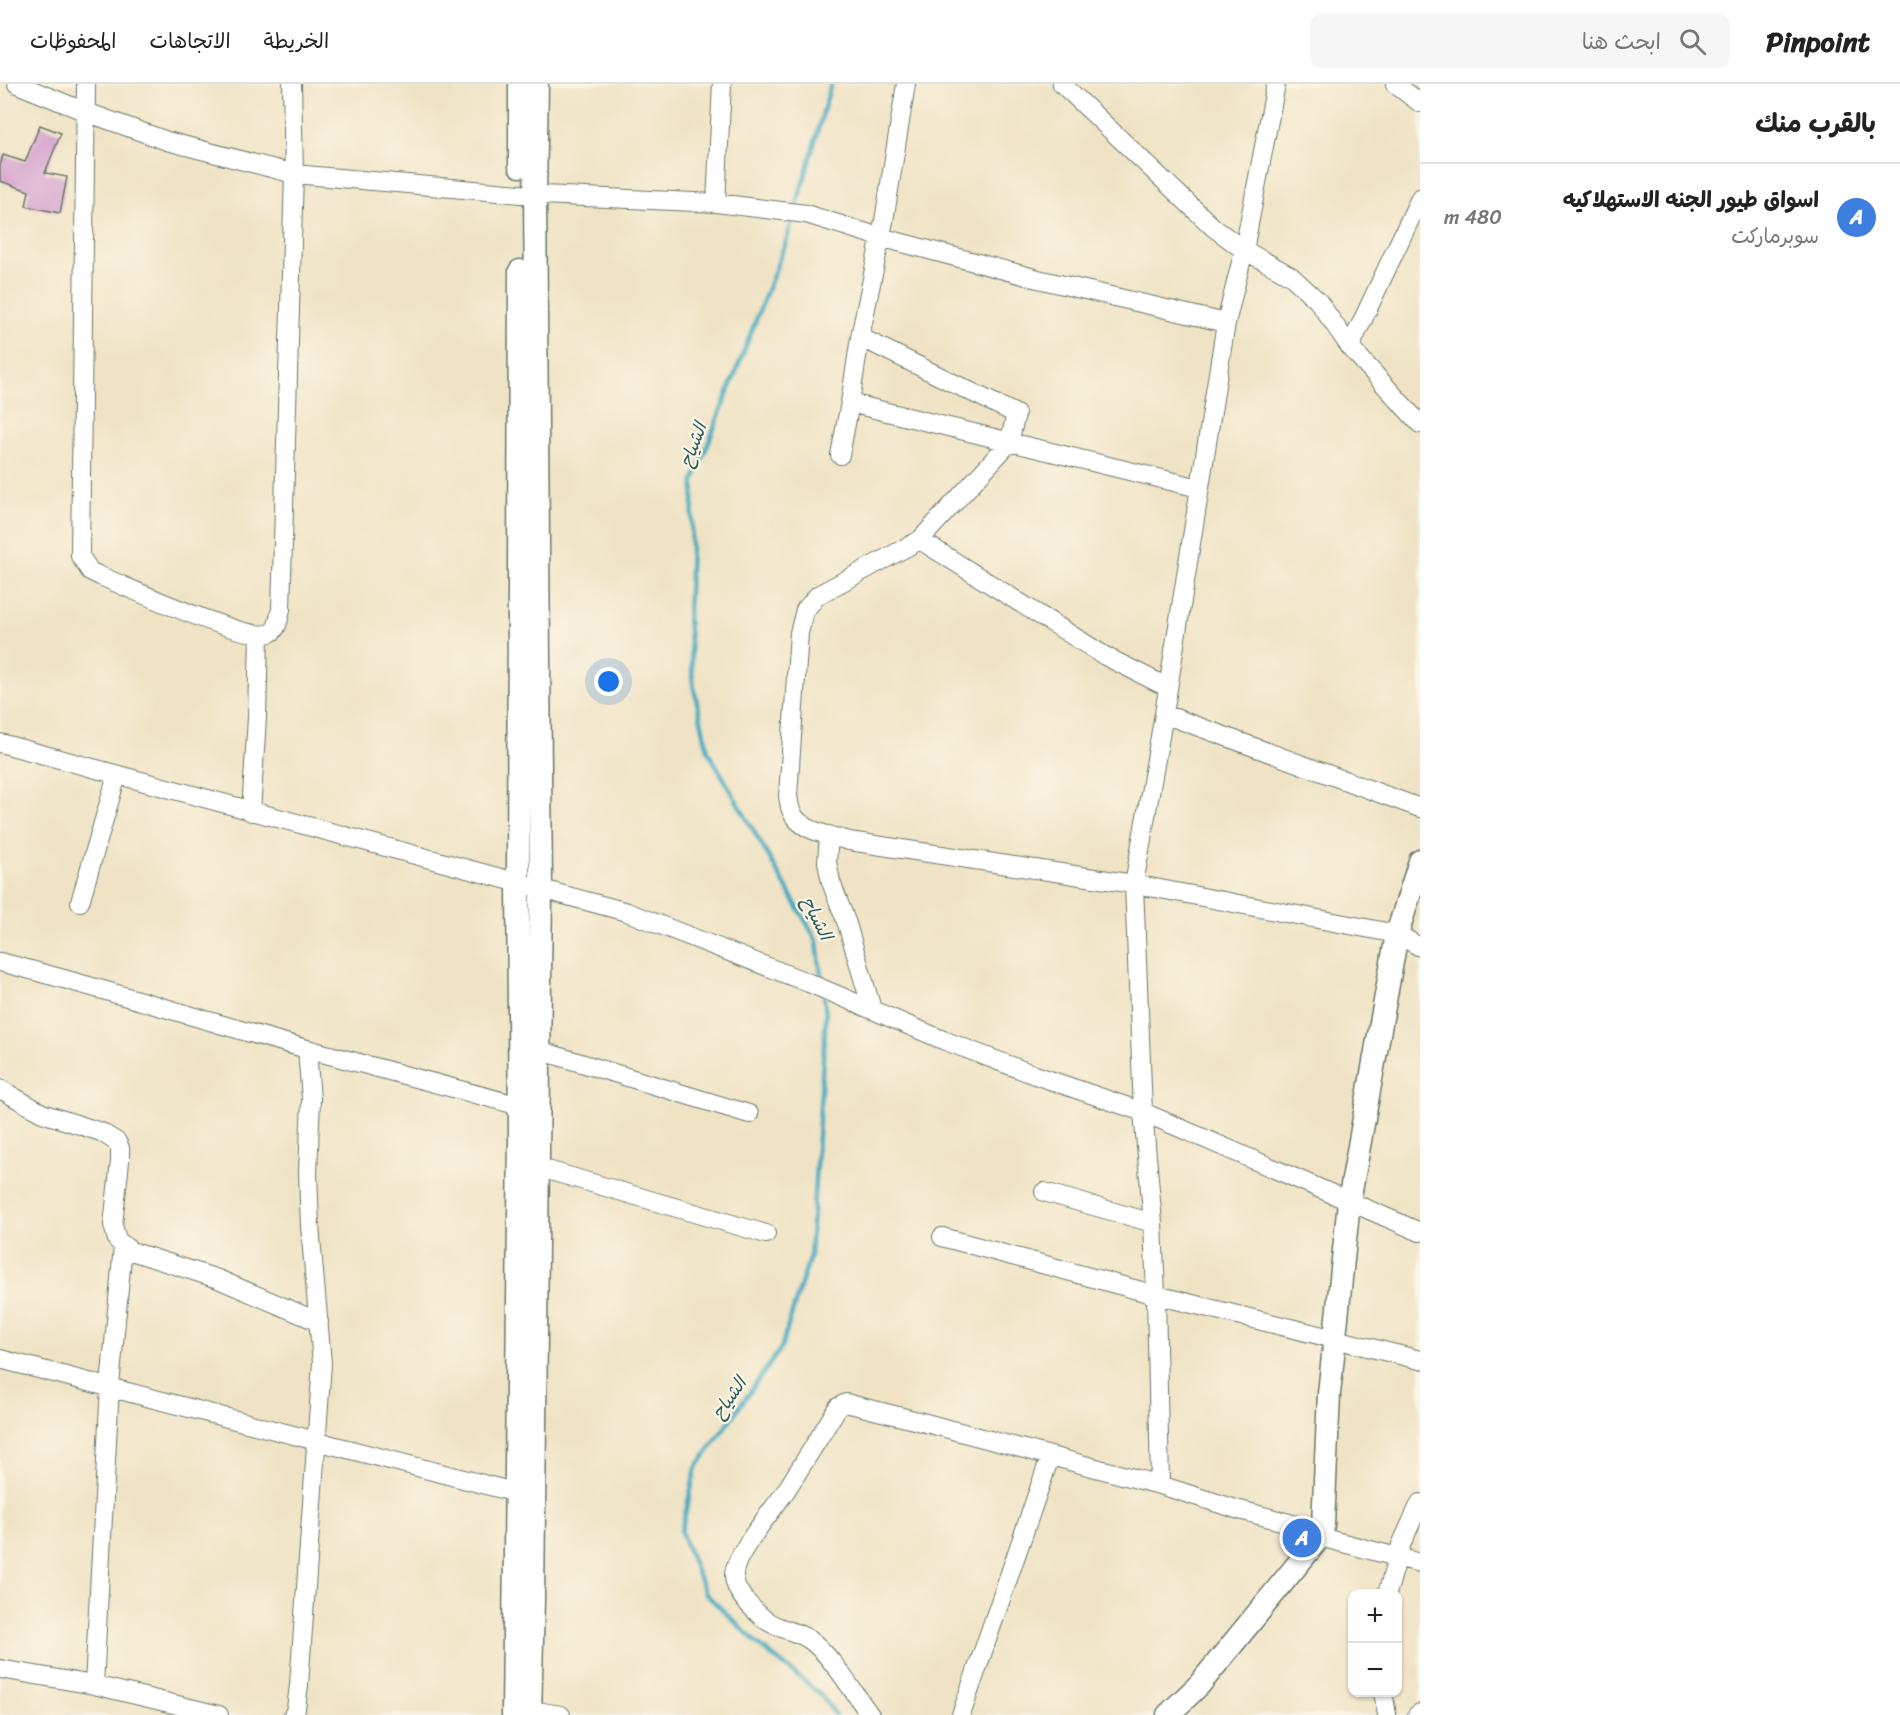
<!DOCTYPE html>
<html lang="ar">
<head>
<meta charset="utf-8">
<style>
	:root { --surface:#fff; --page:#f6f6f6; --text:#222; --muted:#767676; --line:#e0e0e0; --accent:#ea580c }
	body { margin:0; font-family:Sriracha,"Playpen Sans Arabic",sans-serif; background:var(--page); color:var(--text); direction:rtl }
	.controls { position:absolute; right:18px; bottom:18px; display:grid; overflow:hidden; border-radius:12px; box-shadow:0 2px 4px #0004 }
	.controls button { width:54px; height:54px; display:grid; place-items:center; padding:0; border:0; border-bottom:2px solid var(--line); background:var(--surface); color:var(--text); font:30px sans-serif }
	.you { position:absolute; left:609px; top:598px; width:21px; height:21px; margin:-15px; border:4px solid #fff; border-radius:50%; background:#1a73e8; box-shadow:0 0 0 9px #1a73e833 }
	.badge { display:grid; place-items:center; width:39px; height:39px; border-radius:50%; background:var(--accent); color:#fff; font-size:20px; font-weight:700 }
	.pin { position:absolute; translate:-50% -50%; border:3px solid #fff; box-shadow:0 2px 6px #0006 }
	.list { margin:0; padding:0; list-style:none }
	h2 { display:flex; justify-content:space-between; align-items:center; height:78px; margin:0; padding:0 24px; font-size:26px }
	h2 small { font-size:20px; font-weight:400; color:var(--muted) }
	.list li { display:grid; grid-template-columns:39px 1fr auto; gap:18px; align-items:center; box-sizing:border-box; height:108px; padding:0 24px; border-top:2px solid var(--line) }
	.list b { display:block; font-size:22px; white-space:nowrap }
	.list p { margin:0; font-size:20px; white-space:nowrap; color:var(--muted) }
	.list em { font-size:20px; font-style:normal; color:var(--muted) }
	.icon { flex:none; width:33px; height:33px; fill:none; stroke:currentColor; stroke-width:2; stroke-linecap:round; stroke-linejoin:round }
	.map { position:relative; flex:none; width:1420px; height:1631px; overflow:hidden; direction:ltr }
	header { display:flex; align-items:center; gap:36px; box-sizing:border-box; height:84px; padding:0 30px; background:var(--surface); border-bottom:2px solid var(--line) }
	header strong { font-size:28px }
	nav { display:flex; gap:33px; margin-inline-start:auto; font-size:21px }
	.search { width:420px; height:54px; background:var(--page); display:flex; align-items:center; gap:15px; box-sizing:border-box; padding:0 21px; border-radius:12px; color:var(--muted); font-size:22px }
	main { display:flex }
	aside { flex:1; background:var(--surface) }
	.map>svg:first-child { display:block }
</style>
</head>
<body>
<header>
<strong>Pinpoint</strong>
<div class="search"><svg class="icon" aria-label="search" viewBox="0 0 24 24"><circle cx="10" cy="10" r="6"/><path d="M15 15l6 6"/></svg>ابحث هنا</div>
<nav><a>الخريطة</a><a>الاتجاهات</a><a>المحفوظات</a></nav>
</header>
<main>
<aside>
<h2>بالقرب منك<small></small></h2>
<ul class="list">
<li><span class="badge" style="background:#3f7fe0">A</span><div><b>اسواق طيور الجنه الاستهلاكيه</b><p>سوبرماركت</p></div><em>480 m</em></li>
</ul>
</aside>
<div class="map">
<svg width="1420" height="1631" viewBox="0 0 1420 1631">
	<rect width="100%" height="100%" fill="#fcf5e5"/>
	<filter id="ink" filterUnits="userSpaceOnUse"><feTurbulence type="fractalNoise" baseFrequency=".0167" numOctaves="2"/><feDisplacementMap in="SourceGraphic" scale="12" xChannelSelector="R" yChannelSelector="G"/><feConvolveMatrix kernelMatrix="1 2 1 2 8 2 1 2 1" color-interpolation-filters="sRGB"/></filter>
	<filter id="wash" filterUnits="userSpaceOnUse"><feTurbulence type="fractalNoise" baseFrequency=".008" numOctaves="4" result="noise"/><feDisplacementMap in="SourceGraphic" scale="24" xChannelSelector="R" yChannelSelector="G"/><feGaussianBlur stdDeviation="1.35" result="paint"/><feColorMatrix in="noise" values="0 0 0 0 0 0 0 0 0 0 0 0 0 0 0 0 0 1.4 0 .05"/><feComposite in="paint" operator="in"/></filter>
	<g filter="url(#wash)">
		<rect width="100%" height="100%" fill="#f0e3c5"/>
		<g fill="none" stroke-linecap="round" stroke-linejoin="round">
			<!-- stream -->
			<path stroke="#40aac0" stroke-width="4.5" d="M796,124L831,0
				M793,132L786,158L694,396L688,532L693,600L708,667L817,857L822,900
				M824,911L826,931L810,1172L781,1264L696,1384L681,1448L705,1509L760,1562L819,1609L836,1631"/>
		</g>
		<g id="blocks">
			<!-- building -->
			<path fill="#d29bcc" d="M40,41L61,49L45,89L67,93L60,129L26,122L29,107L0,97V82L3,71L25,78Z"/>
		</g>
	</g>
	<g filter="url(#ink)">
		<use href="#blocks" fill-opacity="0" stroke="#687767" stroke-width="1.5"/>
		<g fill="none" stroke-linecap="round" stroke-linejoin="round">
			<defs>
				<path id="minor" d="M17,0L86,28L167,57L294,90L520,110L716,119L806,130L880,153L1038,195L1226,239
					M86,0L80,472L90,487L100,492C128,503 248,559 270,549C278,546 279,533 281,525L294,90L292,0
					M1062,0L1214,144L1244,166L1291,192L1318,217L1350,263L1420,340
					M1395,0L1420,19
					M716,119L722,0
					M860,253L1016,330L1009,359L920,456L818,511L805,526L799,549L788,712C789,716 789,722 791,726C798,747 830,751 849,757L1134,800L1397,850L1420,863
					M1350,263L1420,114
					M850,319L1199,404
					M840,371L850,319L860,253L884,137L906,0
					M920,456L1105,572L1167,603
					M1164,630L1420,724
					M0,659L627,828L809,899L943,956L1035,991L1143,1028L1420,1148
					M251,728L257,634L259,551
					M829,751L827,778L831,798L847,840L872,925
					M80,818L117,691
					M0,878C103,904 205,937 307,965L311,1015L308,1089L310,1142L322,1279L299,1601L296,1625L293,1631
					M307,965L520,1022
					M538,966L749,1030
					M0,1005L42,1029L101,1048L117,1058L120,1064V1077L113,1141L117,1156L131,1167L218,1195L319,1238
					M537,1083L766,1150
					M1044,1108L1153,1139
					M942,1153L1156,1211L1420,1276
					M0,1275L529,1412
					M1160,1401L1156,1211L1153,1139L1143,1028L1134,800L1164,630L1226,239L1244,166L1276,0
					M1387,1510L1401,1461L1420,1419
					M0,1585L94,1601L219,1631
					M94,1601L110,1302L123,1162
					M1383,1608L1387,1631
					M530,1626L561,1631
					M870,1631C854,1609 831,1571 810,1556C796,1546 778,1546 764,1535C752,1524 734,1509 734,1491C734,1470 775,1424 787,1405C804,1378 821,1351 838,1323L846,1319L922,1338L1160,1401L1236,1425L1304,1443L1320,1453L1420,1479
					M961,1631L1050,1373
					M1417,1631L1420,1629"/>
				<path id="major" d="M520,82V0
					M513,1631L520,1053L518,800L520,187
					M530,1631L533,1516L541,805L535,110L537,0
					M1168,1631L1199,1601L1320,1453L1323,1441L1329,1310L1349,1118L1397,850L1420,777"/>
			</defs>
			<!-- minor casing -->
			<use href="#minor" stroke="#687767" stroke-width="20"/>
			<!-- major casing -->
			<use href="#major" stroke="#687767" stroke-width="25"/>
			<!-- minor -->
			<use href="#minor" stroke="#fff" stroke-width="18"/>
			<!-- major -->
			<use href="#major" stroke="#fff" stroke-width="22"/>
		</g>
	</g>
	<g text-anchor="middle" stroke-width="4.5" stroke-linejoin="round" paint-order="stroke">
		<!-- water labels -->
		<g font-size="18" font-style="italic" fill="#295e5e" stroke="#fcf5e5">
			<text transform="translate(693 361) rotate(-69)" y="6">الشياح</text>
			<text transform="translate(817 834) rotate(64)" y="6">الشياح</text>
			<text transform="translate(729 1314) rotate(-55)" y="6">الشياح</text>
		</g>
	</g>
</svg>
<div class="controls">
<button>+</button>
<button>−</button>
</div>
<div class="you"></div>
<div class="pin badge" style="left:1302px;top:1454px;background:#3f7fe0">A</div>
</div>
</main>
</body>
</html>
